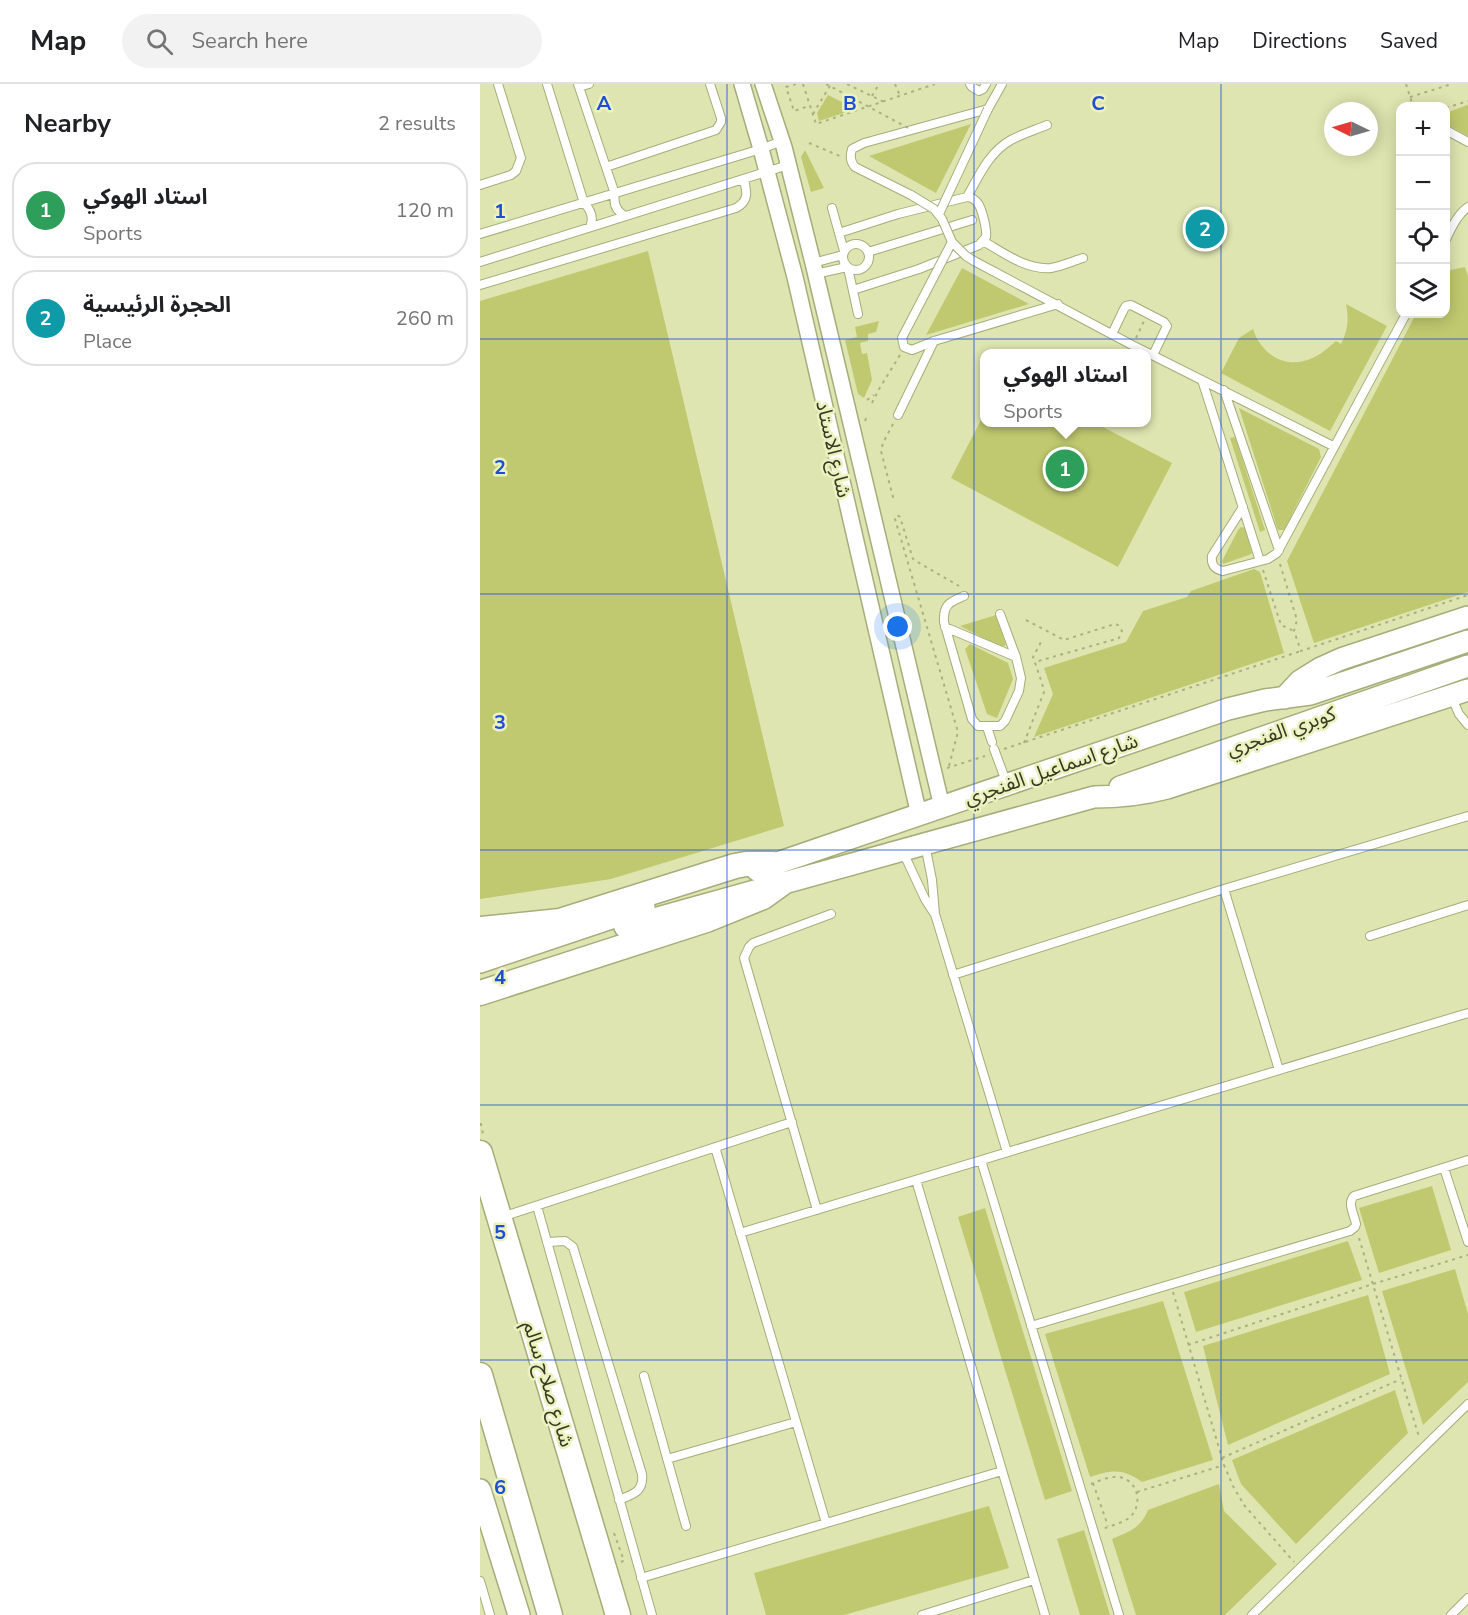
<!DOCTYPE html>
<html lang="en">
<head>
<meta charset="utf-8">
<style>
	:root { --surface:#fff; --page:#f2f2f2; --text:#202124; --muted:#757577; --line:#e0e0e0; --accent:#2563eb }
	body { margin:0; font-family:"Nunito Sans","Noto Sans Arabic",sans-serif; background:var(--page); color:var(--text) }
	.controls { position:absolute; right:18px; top:18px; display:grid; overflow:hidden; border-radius:12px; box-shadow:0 3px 15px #0003 }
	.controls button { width:54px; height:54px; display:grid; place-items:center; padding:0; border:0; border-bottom:2px solid var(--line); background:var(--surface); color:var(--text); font:30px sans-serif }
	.compass { position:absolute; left:844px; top:18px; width:54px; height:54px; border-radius:50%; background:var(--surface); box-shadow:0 3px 15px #0003; rotate:275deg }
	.you { position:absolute; left:418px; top:543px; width:21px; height:21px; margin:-15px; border:4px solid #fff; border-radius:50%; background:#1a73e8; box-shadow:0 0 0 9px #1a73e833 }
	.badge { display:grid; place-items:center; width:39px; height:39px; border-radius:50%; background:var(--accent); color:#fff; font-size:20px; font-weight:700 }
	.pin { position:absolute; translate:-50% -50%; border:3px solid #fff; box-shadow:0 2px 6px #0006 }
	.popup { position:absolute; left:500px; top:265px; width:171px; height:78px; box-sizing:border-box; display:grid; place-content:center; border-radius:12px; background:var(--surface); filter:drop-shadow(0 2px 4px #0005); font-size:20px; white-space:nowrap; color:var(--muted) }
	.popup b { font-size:22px; color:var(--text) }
	.popup::after { content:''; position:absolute; left:50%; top:100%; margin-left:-12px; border:12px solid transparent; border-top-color:var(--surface) }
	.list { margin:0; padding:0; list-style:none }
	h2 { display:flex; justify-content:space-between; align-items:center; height:78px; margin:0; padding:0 24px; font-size:26px }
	h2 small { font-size:20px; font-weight:400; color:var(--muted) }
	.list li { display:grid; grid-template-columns:39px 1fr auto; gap:18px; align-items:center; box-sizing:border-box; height:96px; margin:0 12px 12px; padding:0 12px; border:2px solid var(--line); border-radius:24px }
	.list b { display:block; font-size:22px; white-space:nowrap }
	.list p { margin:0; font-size:20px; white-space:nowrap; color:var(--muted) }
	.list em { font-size:20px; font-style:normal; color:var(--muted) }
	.icon { flex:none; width:33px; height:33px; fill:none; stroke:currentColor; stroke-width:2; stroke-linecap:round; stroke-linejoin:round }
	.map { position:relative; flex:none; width:988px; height:1531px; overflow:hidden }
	header { display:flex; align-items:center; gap:36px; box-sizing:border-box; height:84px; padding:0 30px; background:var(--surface); border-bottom:2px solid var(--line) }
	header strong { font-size:28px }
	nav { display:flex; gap:33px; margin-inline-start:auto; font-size:21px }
	.search { width:420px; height:54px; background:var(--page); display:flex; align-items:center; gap:15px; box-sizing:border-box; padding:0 21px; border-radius:33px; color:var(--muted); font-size:22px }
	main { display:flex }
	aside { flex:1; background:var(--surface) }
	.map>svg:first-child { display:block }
</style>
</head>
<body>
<header>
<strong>Map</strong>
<div class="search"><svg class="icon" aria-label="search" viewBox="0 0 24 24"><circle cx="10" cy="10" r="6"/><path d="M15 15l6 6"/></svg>Search here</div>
<nav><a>Map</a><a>Directions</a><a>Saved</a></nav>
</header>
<main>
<aside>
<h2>Nearby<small>2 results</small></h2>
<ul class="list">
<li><span class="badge" style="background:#2e9e5b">1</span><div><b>استاد الهوكي</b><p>Sports</p></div><em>120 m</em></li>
<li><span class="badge" style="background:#0f9aa8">2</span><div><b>الحجرة الرئيسية</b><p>Place</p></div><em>260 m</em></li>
</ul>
</aside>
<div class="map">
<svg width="988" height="1531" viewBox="0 0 988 1531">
	<rect width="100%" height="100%" fill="#dee5b0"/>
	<!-- green -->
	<path fill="#c0c96f" d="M348,11L376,25L339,37L337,29Z
		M987,21L988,22V52L966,40V29Z
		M491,40L456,109L389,72Z
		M325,66L344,104L331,108L321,73Z
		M168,167L304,742L131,795L0,815V217Z
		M985,183L988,192V508L834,559L807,477L936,230H966V187Z
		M482,184L549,220L446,251Z
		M866,220L907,242L850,347L741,289L759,254L773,245C780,267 800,283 824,277C837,274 847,265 856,257L861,260C868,246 869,235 866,220Z
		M399,237L396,248L388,250V257L380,259L382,270L387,269L392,296L384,314L378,310L365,256L377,253L375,243Z
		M759,324L839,365L841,373L804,446H798Z
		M504,330V338L615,339L692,379L638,483L471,394Z
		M755,353L785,446L780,448L750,354Z
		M761,443L765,444L772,469L769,471L743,480L742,477L758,446Z
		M774,485L780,488L804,569L554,653L573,610L564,584L646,558L663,527L707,513L711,507Z
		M516,531L526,561L521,563L480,542Z
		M490,560L528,579L533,595L517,634L507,630L485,565Z
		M952,1102L971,1166L899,1189L879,1124Z
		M505,1124L592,1407L565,1416L478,1133Z
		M868,1157L882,1196L716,1248L704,1208Z
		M975,1185L988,1230V1298L943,1341L902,1207Z
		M888,1211L910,1290L748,1361L723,1262Z
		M683,1217L733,1376L662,1398C642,1384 632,1386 610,1393L565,1250Z
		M915,1306L928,1349L816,1460L761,1400L752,1376Z
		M739,1400L744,1427L797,1480L745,1531H656L632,1455C650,1447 660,1445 668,1426Z
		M509,1422L529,1484L364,1531H286L274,1489Z
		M604,1446L630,1531H600L577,1455Z"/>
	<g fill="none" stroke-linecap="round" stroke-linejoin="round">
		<defs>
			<path id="service" d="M67,0L104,119C111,126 114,134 110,143
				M98,0L135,110C133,120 136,127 145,132
				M490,0L492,3L499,7L503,5L506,0
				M99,3L109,0
				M966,46L988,58
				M126,83L236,46L241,38V34L230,0
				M0,101L31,91L36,87L41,74L18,0
				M431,111L375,83C370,77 370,72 372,65L384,59L508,25L522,0
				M487,113C499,92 509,68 531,56C542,50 555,46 567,41
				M352,124L364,167
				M359,149L418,130L487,113C492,114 493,114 497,118C502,124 507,145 506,153L499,161L439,185L373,206
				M0,150L281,65L302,57
				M966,155C972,143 977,131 988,123
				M503,157C524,169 546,186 571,184C582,182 593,177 603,174
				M363 173a13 13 0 1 1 26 0a13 13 0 1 1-26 0Z
				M388,168L492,136
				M494,177L652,261L853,362
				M0,178L308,81
				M333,179L363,171
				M368,184L378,230
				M335,190L367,183
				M0,201L256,124C269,117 267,108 264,96
				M424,250L422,254L424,263L432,266L454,257L578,220
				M632,250L644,225L646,222L651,221L684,238L687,242L673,271
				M722,296L780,477
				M744,306L799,466
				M418,331L454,257
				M763,423L732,472C731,481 734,485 743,487L788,475L797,469L926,230
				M484,512C470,518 463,520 464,538L492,635L498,642H520L525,637L539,607L541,594L536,573L520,530
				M465,543L536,573
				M972,614L979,630L988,641
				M507,643L512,658
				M514,665L527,700
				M445,760L452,796L455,830L527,1068
				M423,768L445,815L454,829
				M744,805L799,986
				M890,852L988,821
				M473,891L744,805L988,732
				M235,1063L346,1439
				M501,1076L639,1531
				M964,1084L988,1158
				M436,1096L565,1531
				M57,1122L172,1531
				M337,1126L264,874L269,863L273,859L351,830
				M22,1133L312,1038
				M260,1149L988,929
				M67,1158L85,1157L93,1163L162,1390C164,1408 153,1410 139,1416
				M551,1242L870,1147L875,1143L876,1140C874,1130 867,1119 874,1112L988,1076
				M164,1292L206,1442
				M187,1375L316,1338
				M161,1494L522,1387
				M0,1497L10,1531
				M442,1531L554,1496
				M772,1531L988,1320
				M971,1531L988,1514"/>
			<path id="minor" d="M262,0L281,65L315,193L439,731
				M283,0L304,63L333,179L462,723"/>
			<path id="secondary" d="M804,614L820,597L841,584L861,575L988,533
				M640,703L988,582
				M277,786L748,625L785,616L830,610L988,557
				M145,843L614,713C640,713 661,711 687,704L988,606
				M0,878L164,823
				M0,1406L39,1531"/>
			<path id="trunk" d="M0,845L80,837L255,782L266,780H293
				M0,869L17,859L44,851
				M0,909L226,836L283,813L301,800
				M0,1069L138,1531
				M0,1291L70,1531"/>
		</defs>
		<!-- service casing -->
		<use href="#service" stroke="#a6ad7a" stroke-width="10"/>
		<!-- minor casing -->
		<use href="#minor" stroke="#a6ad7a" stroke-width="18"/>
		<!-- secondary casing -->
		<use href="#secondary" stroke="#a6ad7a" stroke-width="24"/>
		<!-- trunk casing -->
		<use href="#trunk" stroke="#a6ad7a" stroke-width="27"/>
		<!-- path -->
		<path stroke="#abb185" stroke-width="2" stroke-dasharray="3 4.5" stroke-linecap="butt" d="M316,0L306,3L314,27L329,22
			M323,0L336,40L455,0
			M367,0L404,18
			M415,0L420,12
			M926,0L933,22
			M392,12L399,0
			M930,13L972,0
			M966,24L988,17
			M333,30L351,0
			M329,59L362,73
			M656,254L664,237
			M387,316L394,311
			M392,319L399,305L420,271
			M385,337L388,330
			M413,340L403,359L401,367L414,417
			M800,480L817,536L814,547L821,567L988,511
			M783,486L801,541L814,547
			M546,536L584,556L635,540L638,541L642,547L639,554L636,555L555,578
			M544,659L564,608L562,599L553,573L561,558
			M524,665L821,567
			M469,682L478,648L415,435L417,431L420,433L433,475L441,480L479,502
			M467,684L505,672
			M0,1040H1L3,1050
			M879,1154L939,1353
			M693,1208L744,1381L753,1402L764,1421L814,1478
			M708,1261L893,1200L988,1171
			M742,1374L921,1295
			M613,1399L628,1442
			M611,1400C619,1397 629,1392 639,1393C658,1396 664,1421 649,1434C642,1439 631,1442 622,1445
			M657,1408L744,1381
			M134,1449L144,1477L140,1478"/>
		<!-- service -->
		<use href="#service" stroke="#fff" stroke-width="8"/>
		<!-- minor -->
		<use href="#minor" stroke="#fff" stroke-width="15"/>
		<!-- secondary -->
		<use href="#secondary" stroke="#fff" stroke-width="21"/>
		<!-- trunk -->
		<use href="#trunk" stroke="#fff" stroke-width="24"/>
		<defs>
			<path id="service-bridge" d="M431,111L454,125L462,135L472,158L486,172L494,177
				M459,130L508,25
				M424,250L472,158"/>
		</defs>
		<!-- service-bridge casing -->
		<use href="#service-bridge" stroke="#a6ad7a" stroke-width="10" stroke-linecap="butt"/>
		<!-- path-bridge -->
		<path stroke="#abb185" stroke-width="2" stroke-dasharray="3 4.5" stroke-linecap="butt" d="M346,0L432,46"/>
		<!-- service-bridge -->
		<use href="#service-bridge" stroke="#fff" stroke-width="8"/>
	</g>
	<!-- grid -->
	<path fill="none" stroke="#1d4ed8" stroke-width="1.5" stroke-opacity="0.55" d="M247,0V1531M494,0V1531M741,0V1531M0,255H988M0,510H988M0,766H988M0,1021H988M0,1276H988"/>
	<g text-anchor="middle" stroke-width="5" stroke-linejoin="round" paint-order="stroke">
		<!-- street labels -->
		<g font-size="20" fill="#373924" stroke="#ebf2bd">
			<text transform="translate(354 365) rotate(77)" y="7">شارع الاستاد</text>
			<text transform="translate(801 647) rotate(-19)" y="7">كوبري الفنجري</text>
			<text transform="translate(571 685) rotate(-19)" y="7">شارع اسماعيل الفنجري</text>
			<text transform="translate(69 1300) rotate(73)" y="7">شارع صلاح سالم</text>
		</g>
	</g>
	<g font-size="20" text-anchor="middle" font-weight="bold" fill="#1d4ed8" stroke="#ebf2bd" stroke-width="5" stroke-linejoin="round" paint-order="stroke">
		<text x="124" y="26">A</text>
		<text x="370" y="26">B</text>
		<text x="618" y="26">C</text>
		<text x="20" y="134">1</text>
		<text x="20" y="390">2</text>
		<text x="20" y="645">3</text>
		<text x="20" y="900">4</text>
		<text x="20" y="1155">5</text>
		<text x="20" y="1410">6</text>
	</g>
</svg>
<div class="controls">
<button>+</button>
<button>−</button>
<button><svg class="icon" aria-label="locate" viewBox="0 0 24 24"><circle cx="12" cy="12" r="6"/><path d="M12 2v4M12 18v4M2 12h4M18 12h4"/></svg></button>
<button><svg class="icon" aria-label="layers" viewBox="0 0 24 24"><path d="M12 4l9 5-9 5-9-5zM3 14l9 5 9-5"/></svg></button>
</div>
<svg class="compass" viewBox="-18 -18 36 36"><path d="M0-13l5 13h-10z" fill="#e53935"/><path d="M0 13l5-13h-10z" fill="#757577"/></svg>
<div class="you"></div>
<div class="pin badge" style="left:585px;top:385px;background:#2e9e5b">1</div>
<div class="popup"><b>استاد الهوكي</b>Sports</div>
<div class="pin badge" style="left:725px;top:145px;background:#0f9aa8">2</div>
</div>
</main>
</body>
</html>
